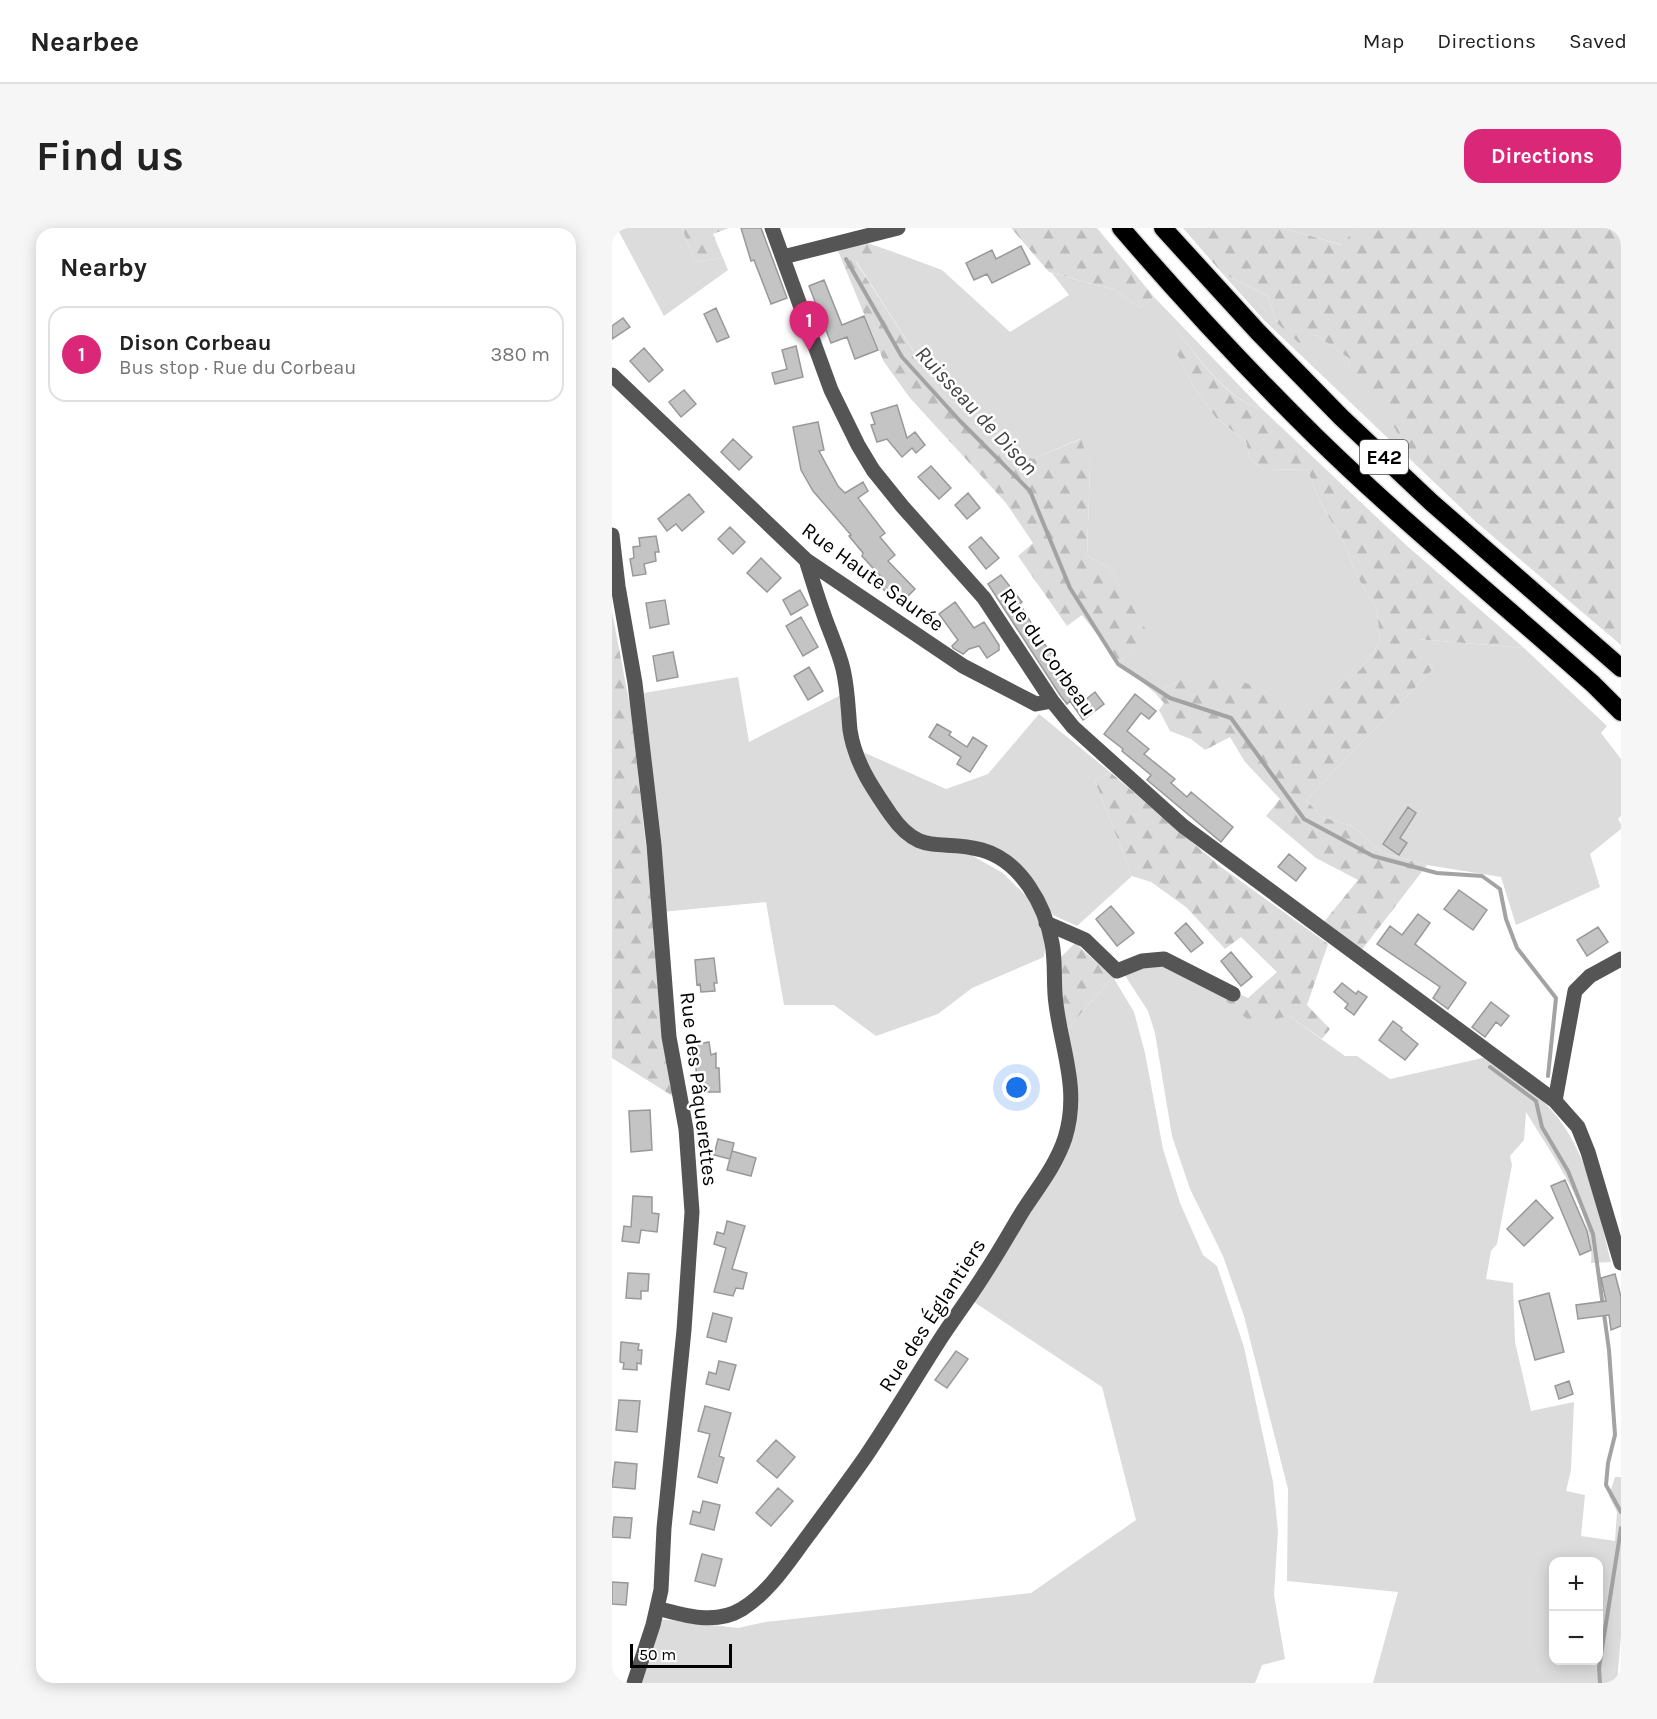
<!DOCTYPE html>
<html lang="en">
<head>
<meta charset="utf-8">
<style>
	:root { --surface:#fff; --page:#f6f6f6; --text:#222; --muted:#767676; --line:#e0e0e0; --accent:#db2777 }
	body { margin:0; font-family:Karla,sans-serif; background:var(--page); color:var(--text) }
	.controls { position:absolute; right:18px; bottom:18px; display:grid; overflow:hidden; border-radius:12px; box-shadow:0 3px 15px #0003 }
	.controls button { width:54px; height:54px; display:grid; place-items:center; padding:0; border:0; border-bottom:2px solid var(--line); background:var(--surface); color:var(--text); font:30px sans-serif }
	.scale { position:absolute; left:18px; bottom:15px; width:102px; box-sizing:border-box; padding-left:6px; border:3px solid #000; border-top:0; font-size:16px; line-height:21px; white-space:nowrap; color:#000; -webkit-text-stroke:4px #fff; paint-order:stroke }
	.you { position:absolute; left:405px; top:860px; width:21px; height:21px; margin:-15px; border:4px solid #fff; border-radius:50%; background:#1a73e8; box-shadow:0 0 0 9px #1a73e833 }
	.badge { display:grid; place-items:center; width:39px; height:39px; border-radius:50%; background:var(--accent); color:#fff; font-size:20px; font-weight:700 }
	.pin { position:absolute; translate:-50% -50px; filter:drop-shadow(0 2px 3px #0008) }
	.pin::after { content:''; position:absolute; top:32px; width:21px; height:18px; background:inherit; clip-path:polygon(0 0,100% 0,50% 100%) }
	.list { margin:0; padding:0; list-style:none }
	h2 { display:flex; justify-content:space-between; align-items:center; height:78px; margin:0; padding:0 24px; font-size:26px }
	h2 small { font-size:20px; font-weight:400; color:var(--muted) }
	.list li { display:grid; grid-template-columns:39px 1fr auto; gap:18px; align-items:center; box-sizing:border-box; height:96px; margin:0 12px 12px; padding:0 12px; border:2px solid var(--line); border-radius:18px }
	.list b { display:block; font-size:22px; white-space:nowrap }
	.list p { margin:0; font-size:20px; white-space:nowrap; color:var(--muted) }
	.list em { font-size:20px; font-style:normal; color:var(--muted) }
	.map { position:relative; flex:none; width:1009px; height:1455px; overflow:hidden; border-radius:18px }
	header { display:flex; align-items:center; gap:36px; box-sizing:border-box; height:84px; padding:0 30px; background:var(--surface); border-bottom:2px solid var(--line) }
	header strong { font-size:28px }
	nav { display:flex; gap:33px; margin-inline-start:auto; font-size:21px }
	.intro { display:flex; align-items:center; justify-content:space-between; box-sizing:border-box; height:144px; padding:0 36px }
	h1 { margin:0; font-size:42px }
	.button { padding:15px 27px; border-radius:18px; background:var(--accent); color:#fff; font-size:21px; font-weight:700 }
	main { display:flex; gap:36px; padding:0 36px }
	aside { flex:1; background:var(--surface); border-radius:18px; box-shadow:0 3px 15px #0003 }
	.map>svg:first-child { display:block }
</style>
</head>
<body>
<header>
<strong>Nearbee</strong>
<nav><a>Map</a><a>Directions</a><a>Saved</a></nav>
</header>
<div class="intro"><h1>Find us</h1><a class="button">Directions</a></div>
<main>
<aside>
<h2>Nearby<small></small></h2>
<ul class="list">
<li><span class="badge">1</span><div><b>Dison Corbeau</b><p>Bus stop · Rue du Corbeau</p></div><em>380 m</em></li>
</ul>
</aside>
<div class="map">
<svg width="1009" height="1455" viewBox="0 0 1009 1455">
	<defs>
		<pattern id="forest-firs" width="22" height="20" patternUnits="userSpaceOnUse" patternTransform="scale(1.5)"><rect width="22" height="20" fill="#dcdcdc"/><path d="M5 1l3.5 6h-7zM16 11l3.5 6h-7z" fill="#bbb"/></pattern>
	</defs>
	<rect width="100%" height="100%" fill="#fff"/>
	<!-- grass -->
	<path fill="#dcdcdc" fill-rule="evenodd" d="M5,0H70L83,34L111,30L116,42L52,88Z
		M671,0H744L731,17Z
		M276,22L330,42L398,104L457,67L440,45L503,62L528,80L542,69L648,179C618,176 579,121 561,97L552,98L580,156L604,190L634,213L638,232L653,242L695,241L710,278L731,312L745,348L765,381L768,414L749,441L686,491L652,463L571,451L543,465L507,434L538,410L497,340L475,328L478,237L468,211L420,231L329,166L244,33Z
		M610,45L656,68L664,94L704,107L738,131L736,150L773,182L803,236L652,92Z
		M790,399L805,411L912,420L995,498L989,505L1009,531V588L1006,591L1009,596V601L978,626L988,659L904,697L889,649L815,637L771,625L740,598L710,589L694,572L821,441L784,406Z
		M126,449L137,514L231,466L236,527L266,578L293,613L318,621L359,627L391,645L419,673L434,711L432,729L360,760L326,786L264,808L222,777H172L154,674L49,684L32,465Z
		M427,486L498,544L483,553L520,648L465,698L441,687L423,660L402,637L310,612L287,593L244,521L334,561L376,546Z
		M540,734L571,742L616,770L677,788L733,828H745L778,851L875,829C897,846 924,863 942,885C977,927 986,982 999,1034L979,1035C984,986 938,924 914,884L912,912L898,928L900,937L885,1016L879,1023L874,1051L901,1055L903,1114L919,1183L962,1174L959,1242L954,1263L973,1267L969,1308L1003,1313L1005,1284L997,1268L1003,1249H1009V1408L1005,1455H761L786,1364L675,1353L676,1261L632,1088L611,1028L578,961L560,908L543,805L536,783L512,746ZM942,1334H987V1432H942Z
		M501,749L522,784L533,825L551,921L568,975L591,1027L605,1038L632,1119L661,1254L666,1303L662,1367L673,1431L650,1437L643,1455H25L48,1391L126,1400L153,1394L419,1365L524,1292L490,1159L359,1072L405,1007L447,938L466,882L456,800Z"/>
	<!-- forest -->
	<path fill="url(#forest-firs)" d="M70,0H117L101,6L111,30L83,34Z
		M399,0H485L542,69L528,80L503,62L437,44Z
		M571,0H671L730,17L744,0H1009V417L864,294L803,236L773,183L735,150L738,131L704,107L687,115L664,94L656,68L610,45Z
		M252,14L276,22L244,34L329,166L420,231L469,211L478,237L475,328L497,340L539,410L507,434L470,387L455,398L406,328L421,315L394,275L298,170L272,134L226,23Z
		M551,97H561C579,121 617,176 648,179L794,317L912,420L805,411L790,400L785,406L821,441L694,572L710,589L740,598L771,625L815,637L749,723L711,695L746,652L704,630L654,588L668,571L633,534L618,509L593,522L579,511L558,503L547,482L552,475L543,465L571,451L627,452L652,463L686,490L749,441L768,414L765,381L745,348L731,312L710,278L695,241L653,242L638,232L634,213L604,190L580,156Z
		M0,384L19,483L62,869L0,830Z
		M498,544L609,639L716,716L695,777L718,801L710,811L677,788L641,796L614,773L621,763L636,770L665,744L629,709L613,721L574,679L539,654L520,648L483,553Z
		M463,715L501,749L456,800L446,761V732Z"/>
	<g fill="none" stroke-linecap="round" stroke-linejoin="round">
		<!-- stream -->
		<path stroke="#a3a3a3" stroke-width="4" d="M234,31L290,129L348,193L418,263L458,360L506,436L558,470L619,490L692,591L761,628L825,645L870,648L888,661L894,691L905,720L944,770L936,848
			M878,839L924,873L930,899L956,943L981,1006L997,1122L1003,1207L996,1235L994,1257L1009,1284
			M988,1455L987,1440L1009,1300"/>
	</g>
	<!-- building -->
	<path fill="#c4c4c4" stroke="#999" stroke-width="1.5" d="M129,0H149L175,70L159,76L142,32L139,33Z
		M409,18L418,36L380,55L375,46L362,52L354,35L380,22L384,31Z
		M212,52L230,97L252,88L266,122L243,131L235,109L219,115L197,58Z
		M104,80L117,109L105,114L92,86Z
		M11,90L18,99L0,111V98Z
		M184,118L191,149L163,156L160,145L175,141L170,122Z
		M32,120L51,142L37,154L18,133Z
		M72,162L84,176L69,189L57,174Z
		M285,177L295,210L303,204L313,217L304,225L300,220L290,229L275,211L265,214L259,197L263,196L259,185Z
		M206,194L212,222L207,223L226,258L233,265L251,254L256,263L246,270L273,305L268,309L283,327L276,333L303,361L287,377L263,353L268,348L250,328L251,325L237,308L239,307L201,263L189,242L181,199Z
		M121,211L140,229L127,242L109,224Z
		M319,238L339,260L327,271L306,249Z
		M356,265L368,280L355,291L343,277Z
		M77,266L92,284L70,303L64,296L55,303L46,291Z
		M118,299L133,314L121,326L106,311Z
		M44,308L47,324H43L44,333L32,336L34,346L21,348L18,331L22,330L21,319L28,318L27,310Z
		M369,309L387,330L374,341L357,319Z
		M149,330L169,350L155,364L135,345Z
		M389,347L410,374L408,376L425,405L458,453L473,472L483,464L492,476L471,492L458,473L455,476L448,467L376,356Z
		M188,362L196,377L179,387L171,372Z
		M53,372L57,396L38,400L34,375Z
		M343,374L362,400L372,394L387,417V422L375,430L367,418L357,421L351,426L341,420L340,418L346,412L327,386Z
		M189,389L206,419L191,428L174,398Z
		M61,424L66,449L45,453L41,428Z
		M197,439L211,463L196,472L182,448Z
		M523,466L544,483L537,491L529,485L515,503L537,521L532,526L563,551L559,555L575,569L579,564L621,599L609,614L535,552L539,547L510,523L511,521L492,506Z
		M325,496L339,504L337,507L355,519L361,509L375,518L358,544L345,536L349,529L317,509Z
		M796,579L804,585L788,610L795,615L787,627L771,616Z
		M677,626L694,640L684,653L666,639Z
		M847,662L875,682L861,702L832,681Z
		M499,678L522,705L505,718L484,691Z
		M806,686L818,695L803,716L854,755L836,781L821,770L828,759L765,716L778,698L790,707Z
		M574,695L591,715L579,724L563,705Z
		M986,699L996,714L975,728L965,712Z
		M619,724L640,749L629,758L609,733Z
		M102,730L105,755H102L103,763L89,764L88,756L85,757L83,732Z
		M730,755L744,766L746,763L755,769L742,787L733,780L736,776L722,764Z
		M879,774L897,788L889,798L884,794L873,809L860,799Z
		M781,793L790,800L789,802L806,816L793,832L767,812Z
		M97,814L99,827L104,825V840H107L108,864H93V855H85L83,826L87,825L86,816Z
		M38,882L40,922L19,924L17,883Z
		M106,911L122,915L118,931L102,927Z
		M120,923L144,930L139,948L115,942Z
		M953,952L975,1003L979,1022L968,1027L939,958Z
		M21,968L40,969V985L47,986L45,1004L29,1002L27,1015L10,1013L12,998L19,999Z
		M924,972L941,990L912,1018L895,1001Z
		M115,993L133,998L120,1041L135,1045L131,1061L124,1060L121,1068L102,1064L114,1020L102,1016L105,1004L112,1006Z
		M16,1045L37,1046L36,1063H29V1071L14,1070Z
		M1003,1046L1009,1069V1098L999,1102L997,1087L966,1091L964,1077L994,1073L989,1050Z
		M937,1065L952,1124L923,1132L907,1073Z
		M101,1085L120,1090L114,1114L95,1109Z
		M9,1114L27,1116L26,1122H30L29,1136L25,1135V1142L11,1141L12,1135L8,1134Z
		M344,1123L356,1131L335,1160L323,1152Z
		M107,1133L124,1137L117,1162L94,1156L97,1144L104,1146Z
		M957,1153L961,1166L947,1171L943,1158Z
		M7,1172L28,1173L25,1204L4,1202Z
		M93,1178L119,1185L107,1228L112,1230L105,1255L86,1249L98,1206L86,1203Z
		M164,1212L183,1229L165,1250L145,1233Z
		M3,1234L25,1236L23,1261L0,1259Z
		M166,1260L181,1273L159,1298L144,1285Z
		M91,1273L108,1277L102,1302L78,1296L81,1283L88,1285Z
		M2,1289L20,1290L18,1310L0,1309Z
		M90,1326L110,1331L103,1358L83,1353Z
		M0,1354L16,1355L14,1377L0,1376Z"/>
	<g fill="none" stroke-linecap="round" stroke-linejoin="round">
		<defs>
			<path id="highway" d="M509,0C571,72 636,142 704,209C792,295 889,374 981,456L1009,484
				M551,0L646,104L729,189L819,274L1009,440"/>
		</defs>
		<!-- highway casing -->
		<use href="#highway" stroke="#dbdbdb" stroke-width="21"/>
		<!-- minor -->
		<path stroke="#555" stroke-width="15" d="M160,0L219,162L246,217L261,242L290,278L372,370L440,473L461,499L571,598L943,873L966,899L976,924L1009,1035
			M171,29L286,0
			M0,147L194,332L351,438L424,476L440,473
			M0,307L6,358L23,455L42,617L57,809L74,901L80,984L72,1102L52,1300L49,1362L41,1397L22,1455
			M434,695L473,712L505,743L530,733L552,731L621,766
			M943,873L963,763L978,748L1009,731
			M45,1380C73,1388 104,1397 130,1381C159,1363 178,1331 198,1305C217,1279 236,1254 254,1228C281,1188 305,1147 331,1107C345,1086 360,1066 373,1045C387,1024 399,1002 412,981C427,958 444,937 453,910C468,862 450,823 444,776C441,756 444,735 440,715C433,677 409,633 370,622C329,610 309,630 279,587C261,561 243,535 238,502C236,482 236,462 231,441C227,424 219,407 213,390C206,371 200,351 194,332"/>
		<!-- highway -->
		<use href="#highway" stroke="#000" stroke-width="18"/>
	</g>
	<g text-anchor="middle" stroke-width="5" stroke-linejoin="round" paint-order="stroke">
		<!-- shield labels -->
		<rect fill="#fff" stroke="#4c4c4c" stroke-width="1.5" x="748" y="212" width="48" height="34" rx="4.5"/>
		<g font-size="20" font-weight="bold" fill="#000">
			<text x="772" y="236">E42</text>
		</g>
		<!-- street labels -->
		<g font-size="21" fill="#000" stroke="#fff">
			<text transform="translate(261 349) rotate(36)" y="7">Rue Haute Saurée</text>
			<text transform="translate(436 424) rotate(55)" y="7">Rue du Corbeau</text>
			<text transform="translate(87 861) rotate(83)" y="7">Rue des Pâquerettes</text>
			<text transform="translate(320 1087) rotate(-57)" y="7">Rue des Églantiers</text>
		</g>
		<!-- water labels -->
		<g font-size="22" font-style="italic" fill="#444" stroke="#fff">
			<text transform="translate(365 182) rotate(47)" y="8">Ruisseau de Dison</text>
		</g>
	</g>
</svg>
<div class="controls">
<button>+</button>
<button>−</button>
</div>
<div class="scale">50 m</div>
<div class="you"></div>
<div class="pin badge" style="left:197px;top:123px">1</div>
</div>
</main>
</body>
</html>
